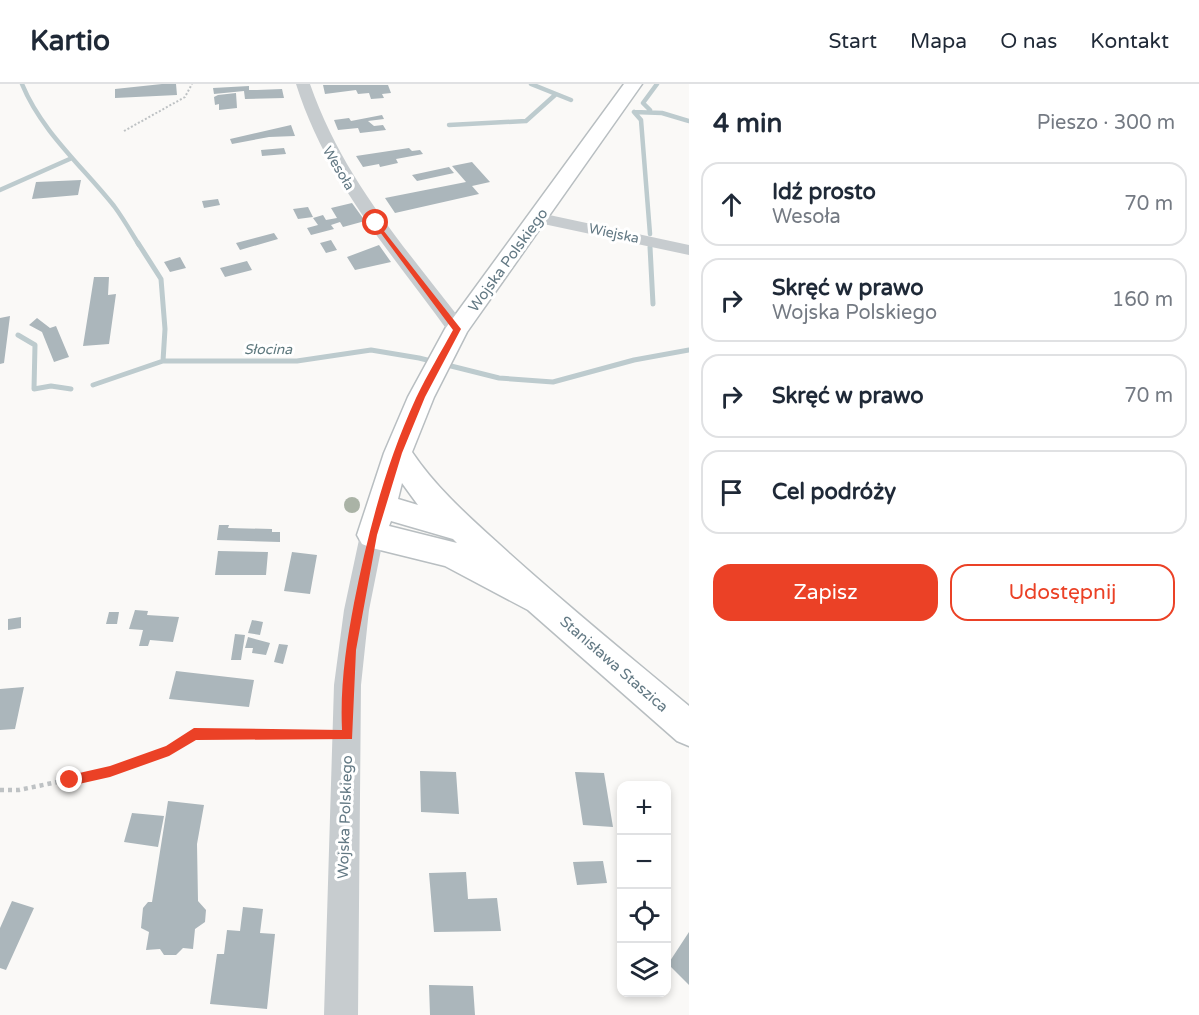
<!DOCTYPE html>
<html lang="pl">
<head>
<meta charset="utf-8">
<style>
	:root { --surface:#fff; --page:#f6f6f7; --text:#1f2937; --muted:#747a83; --line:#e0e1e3; --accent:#eb4126 }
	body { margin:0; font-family:"Varela Round",sans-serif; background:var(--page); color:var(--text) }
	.controls { position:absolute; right:18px; bottom:18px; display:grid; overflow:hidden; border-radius:12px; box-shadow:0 3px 9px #0003 }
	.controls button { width:54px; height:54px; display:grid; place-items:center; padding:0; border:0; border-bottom:2px solid var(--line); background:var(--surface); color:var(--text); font:30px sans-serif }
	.stop { position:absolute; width:18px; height:18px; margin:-14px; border:4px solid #eb4126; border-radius:50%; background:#fff }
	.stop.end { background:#eb4126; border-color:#fff; box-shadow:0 2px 6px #0008 }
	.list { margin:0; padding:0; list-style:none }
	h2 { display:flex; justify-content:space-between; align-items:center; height:78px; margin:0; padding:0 24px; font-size:26px }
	h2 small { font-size:20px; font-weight:400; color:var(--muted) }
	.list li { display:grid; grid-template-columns:39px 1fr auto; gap:18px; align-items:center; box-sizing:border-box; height:84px; margin:0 12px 12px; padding:0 12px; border:2px solid var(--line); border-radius:18px }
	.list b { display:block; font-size:22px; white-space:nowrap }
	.list p { margin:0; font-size:20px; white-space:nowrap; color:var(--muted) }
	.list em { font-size:20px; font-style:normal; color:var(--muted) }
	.actions { display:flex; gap:12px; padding:18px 24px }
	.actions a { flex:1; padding:14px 0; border:2px solid var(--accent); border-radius:18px; text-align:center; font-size:21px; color:var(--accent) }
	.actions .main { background:var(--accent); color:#fff }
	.icon { flex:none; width:33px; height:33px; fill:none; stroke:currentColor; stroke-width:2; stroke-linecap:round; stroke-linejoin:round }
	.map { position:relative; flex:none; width:689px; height:931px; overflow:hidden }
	header { display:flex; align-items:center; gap:36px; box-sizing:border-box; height:84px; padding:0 30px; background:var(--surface); border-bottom:2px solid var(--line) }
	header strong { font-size:28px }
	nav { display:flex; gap:33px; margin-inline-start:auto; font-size:21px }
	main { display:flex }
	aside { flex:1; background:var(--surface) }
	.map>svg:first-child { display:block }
</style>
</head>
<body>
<header>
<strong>Kartio</strong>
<nav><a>Start</a><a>Mapa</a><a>O nas</a><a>Kontakt</a></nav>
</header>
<main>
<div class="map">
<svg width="689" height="931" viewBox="0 0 689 931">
	<rect width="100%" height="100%" fill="#faf9f7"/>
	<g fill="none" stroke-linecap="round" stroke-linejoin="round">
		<!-- stream-far1 -->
		<path stroke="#bdcbce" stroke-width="4.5" d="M22,0C41,47 83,83 114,122C123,134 131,148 139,161
			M531,0L571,16
			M650,26L643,19L657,0
			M634,28L641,36L650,150
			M634,28L662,29L689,37
			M449,41L526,37L555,11
			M0,106L72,74"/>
		<!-- stream -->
		<path stroke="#bdcbce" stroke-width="5" d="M138,159L161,195L165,245L163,277H297L371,266L419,274L499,294L553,298L634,276L689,266
			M650,163L653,220
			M18,251L35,261L34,305L51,302L71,305
			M93,301L163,277"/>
	</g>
	<!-- building -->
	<path fill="#abb6bb" d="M162,0H176L177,11L115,14V5Z
		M323,1H388L391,9L382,10L384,14L371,15L369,9L358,10L356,6L325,10Z
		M249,2V6H257L282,5L284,14L245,15L244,7L214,10L213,4Z
		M236,9L237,24L219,26V20L215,21L214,13L218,11Z
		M382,31L384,35L368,37L374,42L383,41L386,46L360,49L358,44L338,46L334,36L349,34L351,37Z
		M291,41L295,52L269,53L232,60L230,55Z
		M284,64L286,70L262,72L261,66Z
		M409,64L412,67L420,66L423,70L396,75L398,79L380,83L379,80L363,83L356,72Z
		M472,78L490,98L472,102L479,110L395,129L385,114L466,98L452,82Z
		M449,83L454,89L417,97L412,91Z
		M81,96L78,111L32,115L36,98Z
		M218,115L220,121L204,124L202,117Z
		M352,119L365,137L343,143L340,138L331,141L334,145L311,151L307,144L318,141L313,134L323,131L326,136L337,134L331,124Z
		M308,123L313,133L298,135L293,125Z
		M274,149L278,155L240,166L236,159Z
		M331,156L337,166L326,169L320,159Z
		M379,161L391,178L355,186L347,173Z
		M180,173L186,184L170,188L164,178Z
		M247,177L252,186L225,193L220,184Z
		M94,193H109L108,211L116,210L109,260L83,262Z
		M10,232L4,279L0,280V234Z
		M37,234L50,244L56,242L69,273L54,278L42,248L29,241Z
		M219,441H229L228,444L272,445V448H280V458L217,456Z
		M218,467L268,468L266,491H215Z
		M292,468L317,471L310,510L284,507Z
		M135,526L148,527L147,531L179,533L173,558L150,556L148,562H139L143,546L129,545Z
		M109,528H119L117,540H106Z
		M21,533V544L8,546V535Z
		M252,536L263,538L260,551L248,549Z
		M235,550L245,551L241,576H231Z
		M248,553L270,559L266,571L252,569L253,564H245Z
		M279,560L288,561L283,580L274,578Z
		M176,587L254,596L249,623L169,615Z
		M24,603L15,645L0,646V605Z
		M420,687L456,688L459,730L421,728Z
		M575,688L604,689L613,743L583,741Z
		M168,717L204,721L197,760L198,817L206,826L205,838L195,845L193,865L183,864L176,871H164L160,865L146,866L149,848L141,844L143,824L148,818H152Z
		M132,729L164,732L158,763L124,758Z
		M603,777L607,799L577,801L573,778Z
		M466,788L468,815L497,814L501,847L434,848L429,789Z
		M12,817L34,824L6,886L0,884V844Z
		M243,823L263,825L260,849L275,850L267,925L210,920L217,870H224L227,846L240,847Z
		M689,848V901L668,880Z
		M429,901L473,902L475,931H430Z"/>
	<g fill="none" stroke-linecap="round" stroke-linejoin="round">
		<defs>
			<path id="major" d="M624,0H642L467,248L434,313L412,368C439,408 475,438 510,470C569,523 629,572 689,622V662L677,657L528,526L445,482L372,464L362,460L357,451L384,369L408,313L445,245ZM402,399L418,421L398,415ZM391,437L453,455L457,459L389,442Z"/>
		</defs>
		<!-- major casing -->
		<use href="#major" stroke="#b8bec1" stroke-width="3"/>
		<!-- path-far1 -->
		<path stroke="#bec2c4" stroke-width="2" stroke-dasharray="2 2" stroke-linecap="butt" d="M124,47L185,13L192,0"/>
		<!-- path -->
		<path stroke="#bec2c4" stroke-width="4.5" stroke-dasharray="4 4" stroke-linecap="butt" d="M0,706H19L110,687L169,666L194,650L323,651"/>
		<!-- minor -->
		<path fill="#c7cccf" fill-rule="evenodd" d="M296,0H310C343,95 404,162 464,240L467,245L464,250H450C391,168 327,98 296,0Z
			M540,129L689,161V171L534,138L532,134L534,130Z
			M372,441L380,444L384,451L369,526L361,601L358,931H324L334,601L344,526L360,451L364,444Z"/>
		<!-- major -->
		<use href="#major" fill="#fff" fill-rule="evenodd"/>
	</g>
	<!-- trees -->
	<circle fill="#aab3a6" cx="352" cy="421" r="8"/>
	<!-- route -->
	<path fill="#eb4126" d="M376,137L461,245L425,313L402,369L377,451L356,566L352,655L196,656L169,672L110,693L70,702L66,700V692L110,682L166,662L194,644L342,646C340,602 346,561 354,519C368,448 386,379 416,314C427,291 441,268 453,246L374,140Z"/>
	<g text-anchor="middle" stroke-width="6" stroke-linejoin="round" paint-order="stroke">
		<!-- far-street labels -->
		<g font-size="14" fill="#637984" stroke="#fff">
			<text transform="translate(339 84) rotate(59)" y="5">Wesoła</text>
			<text transform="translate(614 149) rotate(12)" y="5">Wiejska</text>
		</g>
		<!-- far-water labels -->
		<g font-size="14" font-style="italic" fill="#5e787d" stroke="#fff">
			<text x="268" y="270">Słocina</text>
		</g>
		<!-- street labels -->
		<g font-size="15" fill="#637984" stroke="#fff">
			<text transform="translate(508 176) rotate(-54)" y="5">Wojska Polskiego</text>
			<text transform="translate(614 580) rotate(41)" y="5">Stanisława Staszica</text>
			<text transform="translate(345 733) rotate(-88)" y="5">Wojska Polskiego</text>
		</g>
	</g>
</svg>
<div class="controls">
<button>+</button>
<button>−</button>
<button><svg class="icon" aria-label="locate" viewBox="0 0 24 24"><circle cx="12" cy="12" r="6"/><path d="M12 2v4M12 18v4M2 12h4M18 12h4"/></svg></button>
<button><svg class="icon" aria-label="layers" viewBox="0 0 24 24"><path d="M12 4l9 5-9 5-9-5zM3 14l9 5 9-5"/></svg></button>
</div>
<div class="stop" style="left:376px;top:139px"></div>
<div class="stop end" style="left:70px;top:696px"></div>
</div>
<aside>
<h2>4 min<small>Pieszo · 300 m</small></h2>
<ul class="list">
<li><svg class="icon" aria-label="ahead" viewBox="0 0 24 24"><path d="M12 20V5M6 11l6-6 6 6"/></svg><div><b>Idź prosto</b><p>Wesoła</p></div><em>70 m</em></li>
<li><svg class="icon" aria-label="right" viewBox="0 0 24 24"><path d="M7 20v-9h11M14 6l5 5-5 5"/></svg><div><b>Skręć w prawo</b><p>Wojska Polskiego</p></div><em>160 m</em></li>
<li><svg class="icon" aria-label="right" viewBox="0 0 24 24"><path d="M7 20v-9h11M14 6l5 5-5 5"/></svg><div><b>Skręć w prawo</b></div><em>70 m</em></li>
<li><svg class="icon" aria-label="arrive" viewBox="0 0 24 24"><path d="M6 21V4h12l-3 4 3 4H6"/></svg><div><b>Cel podróży</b></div></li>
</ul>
<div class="actions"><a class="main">Zapisz</a><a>Udostępnij</a></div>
</aside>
</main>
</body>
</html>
